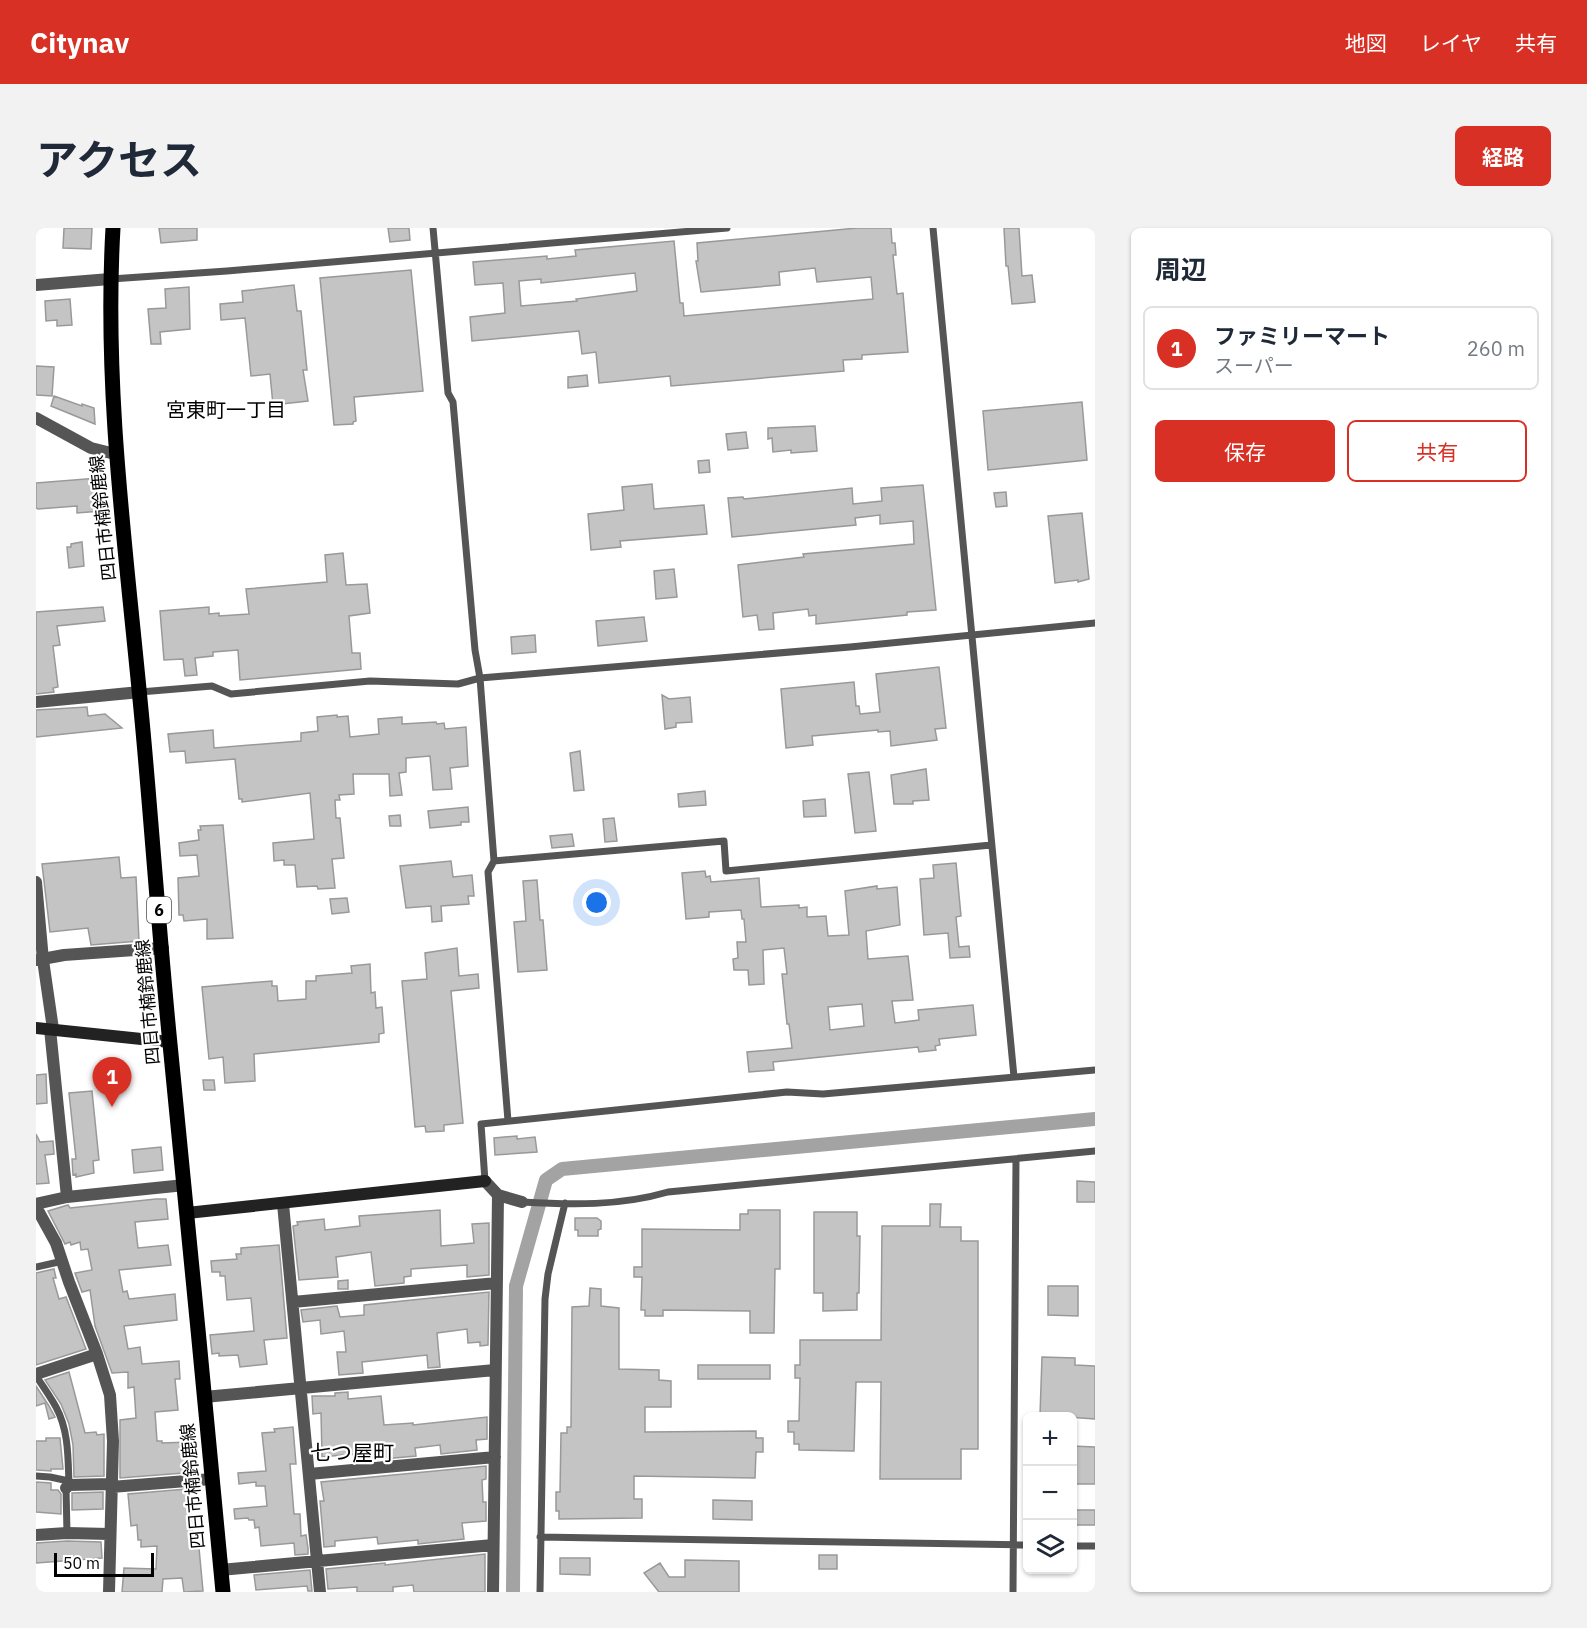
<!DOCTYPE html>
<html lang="ja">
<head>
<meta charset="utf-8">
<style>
	:root { --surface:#fff; --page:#f2f2f3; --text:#1f2937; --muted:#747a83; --line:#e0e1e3; --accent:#d93025 }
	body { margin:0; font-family:"IBM Plex Sans","Noto Sans JP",sans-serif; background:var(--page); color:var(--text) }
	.controls { position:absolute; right:18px; bottom:18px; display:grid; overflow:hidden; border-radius:9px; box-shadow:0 2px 4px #0004 }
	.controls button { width:54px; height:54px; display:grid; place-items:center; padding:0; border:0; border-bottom:2px solid var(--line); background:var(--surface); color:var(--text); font:30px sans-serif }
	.scale { position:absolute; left:18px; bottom:15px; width:100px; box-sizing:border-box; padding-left:6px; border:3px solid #000; border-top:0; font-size:16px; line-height:21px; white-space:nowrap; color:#000; -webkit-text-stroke:4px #fff; paint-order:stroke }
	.you { position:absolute; left:561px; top:675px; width:21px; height:21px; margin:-15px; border:4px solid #fff; border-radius:50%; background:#1a73e8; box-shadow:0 0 0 9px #1a73e833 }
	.badge { display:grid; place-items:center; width:39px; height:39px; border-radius:50%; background:var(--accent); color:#fff; font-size:20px; font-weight:700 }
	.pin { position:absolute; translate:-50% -50px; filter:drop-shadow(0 2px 3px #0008) }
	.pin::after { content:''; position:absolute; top:32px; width:21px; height:18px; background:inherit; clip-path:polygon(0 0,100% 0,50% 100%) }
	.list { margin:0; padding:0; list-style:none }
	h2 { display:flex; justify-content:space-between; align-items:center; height:78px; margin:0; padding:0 24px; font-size:26px }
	h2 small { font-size:20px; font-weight:400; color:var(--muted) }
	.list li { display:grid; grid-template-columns:39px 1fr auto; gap:18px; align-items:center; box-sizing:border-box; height:84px; margin:0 12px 12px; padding:0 12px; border:2px solid var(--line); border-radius:9px }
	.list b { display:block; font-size:22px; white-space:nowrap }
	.list p { margin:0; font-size:20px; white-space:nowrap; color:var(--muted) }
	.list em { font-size:20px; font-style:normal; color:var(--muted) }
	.actions { display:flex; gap:12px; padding:18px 24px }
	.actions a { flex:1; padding:14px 0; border:2px solid var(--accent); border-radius:9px; text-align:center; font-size:21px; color:var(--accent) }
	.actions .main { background:var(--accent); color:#fff }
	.icon { flex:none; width:33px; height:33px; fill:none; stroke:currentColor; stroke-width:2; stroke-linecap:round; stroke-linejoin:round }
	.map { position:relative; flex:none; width:1059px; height:1364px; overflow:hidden; border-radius:9px }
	header { display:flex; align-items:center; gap:36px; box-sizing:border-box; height:84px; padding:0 30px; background:var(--accent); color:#fff }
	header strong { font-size:28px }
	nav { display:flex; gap:33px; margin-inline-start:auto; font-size:21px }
	.intro { display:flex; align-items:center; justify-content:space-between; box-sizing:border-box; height:144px; padding:0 36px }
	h1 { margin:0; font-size:42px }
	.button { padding:15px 27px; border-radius:9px; background:var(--accent); color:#fff; font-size:21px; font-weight:700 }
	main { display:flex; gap:36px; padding:0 36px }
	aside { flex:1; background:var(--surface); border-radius:9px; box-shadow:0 2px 4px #0004 }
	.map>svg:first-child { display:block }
</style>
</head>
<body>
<header>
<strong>Citynav</strong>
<nav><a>地図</a><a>レイヤ</a><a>共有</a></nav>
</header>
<div class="intro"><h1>アクセス</h1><a class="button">経路</a></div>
<main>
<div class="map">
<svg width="1059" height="1364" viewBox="0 0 1059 1364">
	<rect width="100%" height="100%" fill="#fff"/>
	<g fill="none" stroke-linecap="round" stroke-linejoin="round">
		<!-- canal -->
		<path stroke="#a3a3a3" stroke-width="14" d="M477,1364L480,1058L510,952L526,941L1059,891"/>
	</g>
	<!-- building -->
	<path fill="#c4c4c4" stroke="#999" stroke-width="1.5" fill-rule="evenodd" d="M28,0H56L55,21L27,20Z
		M123,0H161V12L125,15Z
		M352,0H373L374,12L354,14Z
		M821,0H855L856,15H859L860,27H857L861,66L867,65L872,124L826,127V131L807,132L808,143L635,158L634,148L563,155L560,124L546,126L543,103L436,113L434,89L469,85L467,55L439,57L437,34L511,28V31L540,28L539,22L638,13L644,75H647L648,88L837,71L835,49L781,54L779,40L743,44L744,57L665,64L660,33H662L661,15ZM599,45L601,63L540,71L541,73L485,78L483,53L505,51V55Z
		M968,0H983L986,48L996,47L999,74L976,76L972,38H970Z
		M375,42L387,163L318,169L320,193L317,194V196L298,197L284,50Z
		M258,57L261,83H265L271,142H267L272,173L237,177L234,146L215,148L209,90L185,92L184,76L207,74L206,63Z
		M153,59L154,101L124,104L125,116H115L112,81L130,80L129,61Z
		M34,71L36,97L21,98V92L10,93L9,73Z
		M0,138L18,139L16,168L0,167Z
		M551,147L552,158L532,160V149Z
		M18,168L46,178V176L58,180L59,196L15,178Z
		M1046,174L1051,232L952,242L947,183Z
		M779,198L781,223L755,225V222L737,224L736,210L732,211V200Z
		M710,204L712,220L692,222L690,206Z
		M673,232L674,244L663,245L662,233Z
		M62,250L65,283L41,285V278L2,281L0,280V255Z
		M616,256L618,281L668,277L671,306L584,313L585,319L555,322L552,286L588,282L586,259Z
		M887,257L900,382L871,384V387L780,396V387L773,388L772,381L737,385L738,401L723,402L721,387L707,389L702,337L768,329L767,326L878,316L877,293L844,296V287L819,290L820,297L696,309L692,270L707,269L708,271L816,260L817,276L846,273L845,260Z
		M970,264L971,278L960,279L958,265Z
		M1046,285L1053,351L1042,354V352L1019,355L1012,288Z
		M46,314L48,338L33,340L31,319H35V316Z
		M307,325L310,357L331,356L334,385L313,388L316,425H324L325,441L204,452L202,422L177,424V428L159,430L161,447L149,448L147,431L128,432L124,383L173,379V386L183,385V388L213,386L210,361L291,354L289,327Z
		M638,341L641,369L620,371L618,343Z
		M67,379L69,393L21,398L24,417L17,418L22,459L17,460L18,464L0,466V384Z
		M608,389L611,413L562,418L560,393Z
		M499,407L500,424L476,426L475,409Z
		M903,439L910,500L899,501L901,512L855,518L854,503L842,504V502L776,508L777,517L750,520L745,461L818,454L820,478H823L824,486L844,484L840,446Z
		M626,467L633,471L654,469L656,494L640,495V499L629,501Z
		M51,479L52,488L69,486L86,500L0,509V482Z
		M301,487V489L312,488L314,509L343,506L342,491L366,489V496L400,494L401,496L408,495L409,501L430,499L432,538L414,540L416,561L397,562L394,528L370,530V544L363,545L366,567L354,568L353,546H317L318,566L303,567L304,572H299L300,590H304L308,630L296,631L299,660L282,661L281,658L261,659L259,637H248V632L238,633L237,615L278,611L274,565L206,574V571H203L199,531L150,535L149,523L134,524L132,506L177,502L178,520L265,513V505L282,503L281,489Z
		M544,523L548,562L538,563L534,525Z
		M890,541L893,572L877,573V576H858L855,547Z
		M833,544L840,603L819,605L812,546Z
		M669,563L670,577L643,579L642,566Z
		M789,571L790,588L768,589L767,573Z
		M432,579L433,594H425V597L394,600L392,583Z
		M364,587L365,598H354L353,588Z
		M578,590L581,613L569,614L567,591Z
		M187,597L197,710L171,711V691L148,693L147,687H143L142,650L163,648L161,627L144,628L143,615L163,612L162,602H165L164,598Z
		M536,606L538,618L516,620L514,608Z
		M83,629L85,650L100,649L103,713L55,717L52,700L14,704L6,636Z
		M415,633L417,649L436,647L438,668H432L433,676L405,678L406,693L396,694L395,678L370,680L364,638Z
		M920,635L925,688L920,689L923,719L933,718L934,729L914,730L912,705L888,707L884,651L898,650L897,637Z
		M669,643L670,649L674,648L675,654L723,650L725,679L763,677V680L771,679V689L790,688L792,708L813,707L809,663L841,658V661L861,659L864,697L830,703L832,731L872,728L877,772L856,773L859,795L883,792L882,782L937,777L940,807L903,811L904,817L899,818L900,822L883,824L882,819L737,834L738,842L713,844L711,824L756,820L753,796H751L746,746H751L748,720L727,722L728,756L713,757L712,742H698L697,731L702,730L701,714H710L708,691H706L705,682L673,684V689L650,691L646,645ZM826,776L828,798L794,802L792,779Z
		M501,652L504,692H507L511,742L482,744L478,694L490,693L487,653Z
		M311,670L313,684L296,686L294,671Z
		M421,720L423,748L442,746L443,760L415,763L427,895L408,897V903L390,904L389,898L379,899L366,753L391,751L389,725Z
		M334,736L335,765L339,764L340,780L346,779L348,805L343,806V814L218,826L219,853L189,855L187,829L173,831L166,759L236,753V758H241L242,773L270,771V753H280V748L316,745L315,738Z
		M10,846L11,875L0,876V847Z
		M167,852H178L179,862H168Z
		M56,863L63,932L57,933L58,945L40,949V946L37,947L36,931H40L33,865Z
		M0,906L4,914L17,913L18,926L9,927L13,955L0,956Z
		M481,908V911L499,909L501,924L459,927L458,910Z
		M125,919L127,942L98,945L96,922Z
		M1041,953L1059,954V974H1041Z
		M120,971H130L132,991L99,994L102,1020L132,1017L135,1037L83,1042L87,1064L91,1063L93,1071L139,1066L141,1092L88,1098L92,1121L104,1119L106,1136L143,1133L144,1151H139L142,1182L119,1184L121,1213H126V1215L153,1214L154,1238V1243L148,1245L84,1250V1192L100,1190L98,1159L92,1160V1144L76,1145L59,1098L54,1062L46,1064L39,1045L56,1042L52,1021L45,1022L44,1014L35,1017L34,1014L29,1016L12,983L32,977L34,980Z
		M894,976H905L904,999H925V1013H942V1221H925V1251H844L845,1154H820L818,1223L763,1222V1216H758V1204H752V1193H763L764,1150H759V1137H764V1112H845L846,998H894Z
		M404,982L405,1018L438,1015L436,996L453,995V1047L431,1049V1037L375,1041V1048L368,1049V1055L339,1058L335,1024L300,1029L302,1049L263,1052L257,998L262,997L261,994L288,991L289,1002L324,998L323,988Z
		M712,982H744V1041H739L738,1105H714V1083L627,1082V1088H609V1082H605L606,1049H598V1039H606V1001L704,1002V986H712Z
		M778,984H821V1008H824L823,1065H821V1082L787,1083V1065H778Z
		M539,990H561L565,993V1001L562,1002V1008H542V1002H539Z
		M243,1017L251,1110L228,1112L231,1136L204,1139L202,1127L183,1128V1125L176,1126L174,1107L218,1103L215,1070L191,1072L189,1048H184V1044H176L175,1033L201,1031L200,1026H205V1020Z
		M18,1041L20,1050H17L23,1071L30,1069L50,1121L0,1137V1045Z
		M312,1052V1061H302V1053Z
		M1012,1058H1042V1088L1012,1087Z
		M554,1060L565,1061V1078L583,1080V1141L623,1142V1152L635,1153V1179H609V1204L720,1203V1210H727V1224H720L719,1250L598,1248V1271H606V1290L523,1291V1283H520V1264H524L525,1205H531V1199H535L536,1079L553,1078Z
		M453,1064L452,1117L444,1118V1114L432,1115L431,1101L401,1105L404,1139L392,1140L391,1127L326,1134L327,1145L303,1147L301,1124H310L308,1103L285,1106L284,1092L267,1094L265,1082L301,1078L304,1089L328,1087V1077Z
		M1006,1129L1039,1130V1137L1059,1138V1191L1004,1187Z
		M662,1137H734V1151H662Z
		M33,1144L49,1205L60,1204L61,1207L68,1206V1248L38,1249L37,1217L33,1196L25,1176L9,1152Z
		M0,1158L13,1178L19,1189L13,1191L9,1175L0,1178Z
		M312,1164V1171L345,1168L348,1197L377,1195V1197L451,1189V1211L440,1212L441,1222L405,1226L404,1217L379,1220L380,1228L336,1232V1228L318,1230L317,1226L286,1229L285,1185L277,1186L276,1168H299V1165Z
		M257,1199L260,1236H254L258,1286H264L265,1308L270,1307L272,1320V1326L259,1327L258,1315L225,1318L223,1299L219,1300L218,1292H213L212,1290L199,1291L198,1281L231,1278L229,1258H220V1254L203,1256L202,1245L230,1243L226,1205L239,1204L238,1201Z
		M10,1210H24L27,1241H15V1243L0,1242V1213H10Z
		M1036,1218L1059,1219V1256H1036Z
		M450,1238V1251L446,1252L447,1274H450V1293L426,1295L428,1311L382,1316V1312L342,1316L341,1309L299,1313V1318L288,1319L284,1273H288L285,1254Z
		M0,1254L15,1255V1262H22L25,1266V1286L0,1284Z
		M150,1261V1268L153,1267L158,1321L163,1320L167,1363L148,1364L146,1350L127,1351L126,1364H86L88,1340L120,1341L121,1318L105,1319V1312H102L101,1297L95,1298L92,1266Z
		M67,1264V1281L36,1282V1265Z
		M677,1272L716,1273V1292L677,1291Z
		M1036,1282H1059V1297H1036Z
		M31,1313L65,1314L66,1330L0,1335V1315Z
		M449,1326V1364H378L377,1357L357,1359V1364H321V1359L292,1361L290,1341L349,1335V1337Z
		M783,1327H801V1341H783Z
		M524,1330H554V1347L524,1346Z
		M649,1332L703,1333V1364H623L608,1345L624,1335L633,1349H649Z
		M274,1342L276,1363H272L271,1358L220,1362L218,1347Z"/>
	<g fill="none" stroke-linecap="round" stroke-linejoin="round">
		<!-- lane -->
		<path stroke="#555" stroke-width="7" d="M397,0L412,165L417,174L439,422L444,450L458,633L452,644L472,893
			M897,0L978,849
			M75,51L191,43L691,0
			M104,464L176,458L195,466L334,453L422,456L444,450L814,419L1059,395
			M458,633L688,613L690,643L955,617
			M449,953L445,896L751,864L787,866L1059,842
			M486,974C535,977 584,978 632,964L1059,923
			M0,1039L27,1033
			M0,1148C7,1158 14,1168 20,1179C33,1203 32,1231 33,1257
			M0,1248L14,1249L33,1253
			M30,1260L31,1305
			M504,1309L992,1317
			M1036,1318H1059
			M504,1364L509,1071L512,1046L529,975
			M977,1364L980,931"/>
		<!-- street -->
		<path stroke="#555" stroke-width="12" d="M0,57L74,51
			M0,190L55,220L79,226
			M0,474L104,464
			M0,654L7,732L17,801
			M1,732L28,727L127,720
			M14,801L31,969
			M449,953L462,967L486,974
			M0,976L31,969L149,957
			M247,976L284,1364
			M0,979L20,1015L33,1054L61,1126L74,1167L77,1213L73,1364
			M257,1074L461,1055
			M0,1146L61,1126
			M168,1169L459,1142
			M273,1246L459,1229
			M75,1259L176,1251
			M30,1260L33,1257L74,1256
			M0,1307L31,1305L73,1306
			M184,1342L457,1317
			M457,1364L462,967"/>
		<!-- secondary -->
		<path stroke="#222" stroke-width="12" d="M0,800L134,814
			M151,985L449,953"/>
		<!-- primary -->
		<path stroke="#000" stroke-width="15" d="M77,0C67,172 93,343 108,514C117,615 124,716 134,816C152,999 170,1181 187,1364"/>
	</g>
	<g text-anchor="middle" stroke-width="4.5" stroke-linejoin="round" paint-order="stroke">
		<!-- shield labels -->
		<rect fill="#fff" stroke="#4c4c4c" stroke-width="1.5" x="111" y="669" width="24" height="26" rx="4.5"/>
		<g font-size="16" font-weight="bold" fill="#000">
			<text x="123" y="688">6</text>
		</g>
		<!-- street labels -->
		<g font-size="18" fill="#000" stroke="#fff">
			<text transform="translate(67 290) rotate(-96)" y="6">四日市楠鈴鹿線</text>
			<text transform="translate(112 774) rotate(-95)" y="6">四日市楠鈴鹿線</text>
			<text transform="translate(157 1258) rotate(-95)" y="6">四日市楠鈴鹿線</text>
		</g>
		<!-- neighbourhood labels -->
		<g font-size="20" fill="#000" stroke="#fff">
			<text x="190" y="189">宮東町一丁目</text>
		</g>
		<!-- quarter labels -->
		<g font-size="21" fill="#000" stroke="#fff">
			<text x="316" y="1232">七つ屋町</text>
		</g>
	</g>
</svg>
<div class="controls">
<button>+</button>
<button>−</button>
<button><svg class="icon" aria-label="layers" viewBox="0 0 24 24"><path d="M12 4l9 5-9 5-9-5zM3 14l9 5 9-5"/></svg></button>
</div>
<div class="scale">50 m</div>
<div class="you"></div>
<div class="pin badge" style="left:76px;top:879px">1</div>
</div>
<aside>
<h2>周辺<small></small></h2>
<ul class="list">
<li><span class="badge">1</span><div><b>ファミリーマート</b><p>スーパー</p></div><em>260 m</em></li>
</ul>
<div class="actions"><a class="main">保存</a><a>共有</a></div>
</aside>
</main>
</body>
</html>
